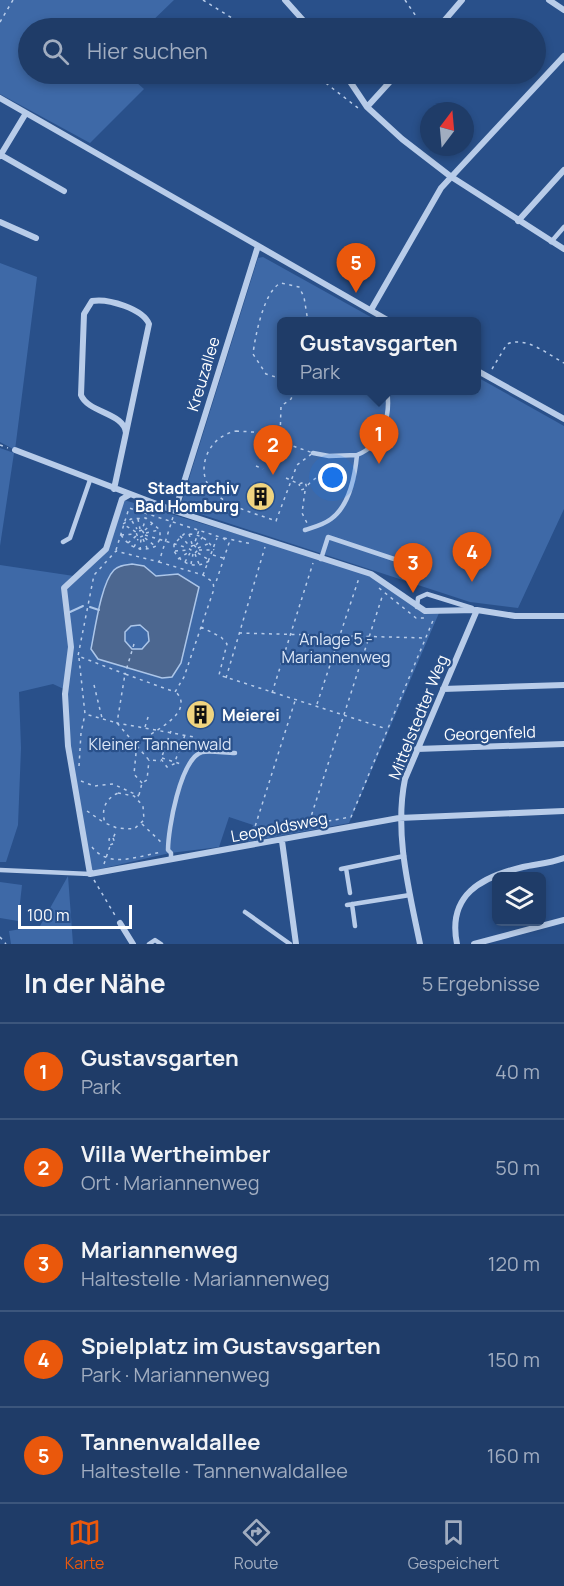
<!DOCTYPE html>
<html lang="de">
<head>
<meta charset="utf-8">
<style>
	:root { --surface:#1f3c68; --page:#2c4771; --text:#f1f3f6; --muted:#a1adc0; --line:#3c567c; --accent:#ea580c }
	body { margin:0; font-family:Manrope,sans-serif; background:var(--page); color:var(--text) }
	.controls { position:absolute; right:18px; bottom:18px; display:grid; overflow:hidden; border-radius:9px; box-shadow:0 3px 9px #0003 }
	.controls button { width:54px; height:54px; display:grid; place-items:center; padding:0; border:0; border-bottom:2px solid var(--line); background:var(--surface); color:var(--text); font:30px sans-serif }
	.compass { position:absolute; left:420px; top:102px; width:54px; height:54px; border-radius:50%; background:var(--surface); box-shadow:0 3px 9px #0003; rotate:16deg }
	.scale { position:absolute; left:18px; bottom:15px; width:114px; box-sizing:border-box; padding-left:6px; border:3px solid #fff; border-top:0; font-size:16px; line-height:21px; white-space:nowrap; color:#fff; -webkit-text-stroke:4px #29508a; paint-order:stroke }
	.you { position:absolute; left:333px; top:478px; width:21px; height:21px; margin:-15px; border:4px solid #fff; border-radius:50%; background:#1a73e8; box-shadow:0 0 0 9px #1a73e833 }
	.badge { display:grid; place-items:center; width:39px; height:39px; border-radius:50%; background:var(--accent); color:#fff; font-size:20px; font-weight:700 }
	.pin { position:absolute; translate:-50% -50px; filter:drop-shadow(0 2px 3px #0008) }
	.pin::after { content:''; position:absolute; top:32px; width:21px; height:18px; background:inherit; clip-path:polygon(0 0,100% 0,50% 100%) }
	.popup { position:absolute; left:277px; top:317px; width:204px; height:78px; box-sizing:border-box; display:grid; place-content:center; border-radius:9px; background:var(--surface); filter:drop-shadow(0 2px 4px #0005); font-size:20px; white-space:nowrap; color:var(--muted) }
	.popup b { font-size:22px; color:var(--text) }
	.popup::after { content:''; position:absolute; left:50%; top:100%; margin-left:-12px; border:12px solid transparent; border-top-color:var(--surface) }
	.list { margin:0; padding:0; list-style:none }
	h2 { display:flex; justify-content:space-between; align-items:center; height:78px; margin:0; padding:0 24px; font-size:26px }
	h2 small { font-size:20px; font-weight:400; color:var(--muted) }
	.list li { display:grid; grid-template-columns:39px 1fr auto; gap:18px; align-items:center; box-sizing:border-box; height:96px; padding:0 24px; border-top:2px solid var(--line) }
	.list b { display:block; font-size:22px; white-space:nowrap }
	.list p { margin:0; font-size:20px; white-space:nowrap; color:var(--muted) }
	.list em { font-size:20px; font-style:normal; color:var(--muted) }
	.icon { flex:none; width:33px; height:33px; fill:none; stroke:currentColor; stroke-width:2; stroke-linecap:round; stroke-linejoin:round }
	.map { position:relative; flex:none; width:564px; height:944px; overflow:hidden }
	.search { position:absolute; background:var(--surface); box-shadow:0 3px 9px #0003; left:18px; right:18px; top:18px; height:66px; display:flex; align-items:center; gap:15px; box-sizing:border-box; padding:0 21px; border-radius:33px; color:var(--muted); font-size:22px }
	.sheet { height:558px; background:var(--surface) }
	nav { display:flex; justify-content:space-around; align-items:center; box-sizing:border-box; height:84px; border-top:2px solid var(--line); background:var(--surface); font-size:16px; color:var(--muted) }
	nav a { display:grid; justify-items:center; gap:3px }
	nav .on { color:var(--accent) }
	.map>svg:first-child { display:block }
</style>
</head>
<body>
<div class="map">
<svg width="564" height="944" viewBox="0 0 564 944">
	<rect width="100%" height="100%" fill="#29508a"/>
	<!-- green -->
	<path fill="#3e69a7" d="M0,0H174L145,28H28V74H127L144,89L90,143L0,94Z
		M263,257L378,321L282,322V390H476L477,377L564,426V509L518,608L470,602L185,509L182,501L258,258Z
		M0,263L37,277L15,450L0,442Z
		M0,448L14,453L0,546Z
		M124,500L370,574L418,609L439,613L349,823L248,842L253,825L229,817L219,847L170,853L91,871L70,746L66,690L53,684L19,692L21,748L18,825L6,862H0V565L74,576L66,589L108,550Z
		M68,876L73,944H11L9,931L40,926Z
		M0,882L22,885L18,921L0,918Z"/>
	<!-- water -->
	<path fill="#4c6790" stroke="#acc6e9" stroke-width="1.5" fill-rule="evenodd" d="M132,564L144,566L156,576L178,574L199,587L181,663L172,677L162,678L98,659L91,649C95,630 101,583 114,570C119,565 125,565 132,564ZM140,625L148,632L149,641L142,649H132L125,641V632L131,626Z"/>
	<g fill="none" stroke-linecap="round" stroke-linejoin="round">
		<!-- stream -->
		<path stroke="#acc6e9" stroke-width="2" d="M90,607L99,610
			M70,612L83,606"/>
		<!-- path -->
		<path stroke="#b8cce9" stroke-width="1.5" stroke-dasharray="3 4.5" stroke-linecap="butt" d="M203,0L248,28
			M405,0L424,28
			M0,22L13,0
			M314,74L358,108
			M492,369L507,344C527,336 547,354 564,363
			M282,379L266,374L253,354C255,337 264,290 281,283L299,287L304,297L308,322
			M236,431L253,432L313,453L297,465L276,521C247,510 193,500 206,457C211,443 222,434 236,431Z
			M280,440L281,406L291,399L295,390
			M0,445L8,448
			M256,466L263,469
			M286,478L299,484L305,482L307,488L301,490L299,484
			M308,485C316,475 330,474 337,463
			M305,491L302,513L307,523
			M138,519L140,529
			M132,521L137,529
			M142,530L136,532L138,538L145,535L142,530L146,518
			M145,530L154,522
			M146,533L159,530
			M189,534L192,544
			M121,535C130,548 141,553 156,546L160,539V530L146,518L131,519L123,524L136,532
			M121,535L134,534
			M145,535L188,548
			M180,536L189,545
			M145,538L155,546
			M224,538L252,544
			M143,539L147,548
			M128,543L136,536
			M194,545L198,550L195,553L188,548L194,545L199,530
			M196,545L203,537
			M134,547L138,539
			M198,548L210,543
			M116,550L129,508L223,538L229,543L215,585
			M140,550L141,539
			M199,550H213
			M175,551L188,550
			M198,553L209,560
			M195,554L199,564
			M213,555L223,558
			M178,559L189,552
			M209,561C196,569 182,565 174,551V544L184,534C198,533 207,538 214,550
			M159,562L203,575L213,582L214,589L184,677L175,692L125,674L117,723L194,737
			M185,562L190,553
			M191,564L193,554
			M203,575L217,538
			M379,588L416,618H424
			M201,627L221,637L227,644L219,675L387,729
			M239,633L426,638
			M134,644L125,674L78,656L94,575L116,551L159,562L173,517
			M79,658L85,714L117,723L149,760L161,761
			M226,678L265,547
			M94,685L102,718
			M272,693L313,563
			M317,704L359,578
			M145,727L149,714
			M171,731L161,759L167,767L174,764L185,735
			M105,750H134
			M162,758L181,764
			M79,766L81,733L85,714
			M81,781L94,786L113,784L139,796
			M142,783L134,774L137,743C152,732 196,713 176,692
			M118,793L134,796L143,806L144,820L134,829L117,828L105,823C101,810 105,799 118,793Z
			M139,795L142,783L147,780L149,760
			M87,811L103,822
			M142,824L163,844
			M307,829L383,594
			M253,833L295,701
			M247,835L351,817L434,618
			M113,838L115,843L110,845L109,839L113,838L117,830
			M92,847C109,869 138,856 162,852
			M104,864L110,846
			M94,880L116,917
			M0,937L6,944"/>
		<!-- service -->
		<path stroke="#b8cce9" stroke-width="4.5" d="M551,242L564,227
			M313,453L329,456L357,455
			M305,530C314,527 323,525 331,519C349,506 355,476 357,455C383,445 391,416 387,390
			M63,542L70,538L90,480
			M321,559L328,537L394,559
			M417,607L418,598L427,594L472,608
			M171,859V853L168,850C168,830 180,759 202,752C211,750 225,753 235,753
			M346,868L350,893
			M341,869L404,856
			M0,870L90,874
			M352,904L355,926
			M347,905L410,895
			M245,912L290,944
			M149,944L155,940L161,944"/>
		<!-- minor -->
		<path stroke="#b8cce9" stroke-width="6" d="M285,0L310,28
			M549,0L564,10
			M438,28L462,0
			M345,74L367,107L402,139L450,176L564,249
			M0,98L391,322
			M367,107L397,74
			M1,155L64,191
			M0,156L26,113
			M518,221L564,170
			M0,222L36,238
			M92,301C108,298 143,309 149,324L126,433C125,413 88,413 81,395L84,314Z
			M371,310L441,188L564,56
			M476,370L564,419
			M15,450L175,511L371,574L425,611L477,610L515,616H564
			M114,489L126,433
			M129,495L122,499L106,549L64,588L71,647L65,694L68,746L90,874L399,818L564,811
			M175,511L258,246
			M443,689L564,685
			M417,749L564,744
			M282,841L296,944
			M120,923L133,944
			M420,944C409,890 394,833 405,779L477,610
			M457,944C447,895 481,877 523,867C537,864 551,863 564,858
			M474,944L564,920"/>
	</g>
	<!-- icons -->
	<defs>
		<symbol id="building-disc" viewBox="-11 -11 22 22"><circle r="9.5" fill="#f0d47f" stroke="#29508a"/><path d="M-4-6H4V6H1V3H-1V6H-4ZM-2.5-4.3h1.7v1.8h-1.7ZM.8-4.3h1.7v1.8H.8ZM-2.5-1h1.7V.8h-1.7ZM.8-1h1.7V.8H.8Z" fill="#111"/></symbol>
	</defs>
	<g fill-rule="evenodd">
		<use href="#building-disc" x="244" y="480" width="33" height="33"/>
		<use href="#building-disc" x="184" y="698" width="33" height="33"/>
	</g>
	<g text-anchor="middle" stroke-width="4.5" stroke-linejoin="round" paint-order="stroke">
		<!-- street labels -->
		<g font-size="16" fill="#fff" stroke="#29508a">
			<text transform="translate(203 374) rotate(-73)" y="6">Kreuzallee</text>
			<text transform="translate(418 717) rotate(-68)" y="6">Mittelstedter Weg</text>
			<text transform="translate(490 733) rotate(-2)" y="6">Georgenfeld</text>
			<text transform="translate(279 827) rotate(-11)" y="6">Leopoldsweg</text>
		</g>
		<!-- poi labels -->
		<g font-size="16" font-weight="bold" fill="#fff" stroke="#29508a" text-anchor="end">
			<text x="239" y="494">Stadtarchiv<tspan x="239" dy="18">Bad Homburg</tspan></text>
			<text x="222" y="721" text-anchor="start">Meierei</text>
		</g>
		<!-- park labels -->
		<g font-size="16" fill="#dce7f7" stroke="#29508a">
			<text x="336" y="645">Anlage 5 -<tspan x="336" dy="18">Mariannenweg</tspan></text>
			<text x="160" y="750">Kleiner Tannenwald</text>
		</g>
	</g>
</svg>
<div class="controls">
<button><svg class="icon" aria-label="layers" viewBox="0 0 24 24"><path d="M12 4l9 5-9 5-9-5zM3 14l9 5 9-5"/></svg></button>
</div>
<svg class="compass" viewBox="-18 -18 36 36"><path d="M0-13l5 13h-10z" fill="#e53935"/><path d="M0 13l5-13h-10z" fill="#a1adc0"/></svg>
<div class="scale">100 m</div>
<div class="you"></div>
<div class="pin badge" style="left:379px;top:464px">1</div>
<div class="popup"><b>Gustavsgarten</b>Park</div>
<div class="pin badge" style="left:273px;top:475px">2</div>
<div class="pin badge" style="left:413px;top:593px">3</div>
<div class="pin badge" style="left:472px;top:582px">4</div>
<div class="pin badge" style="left:356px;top:293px">5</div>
<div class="search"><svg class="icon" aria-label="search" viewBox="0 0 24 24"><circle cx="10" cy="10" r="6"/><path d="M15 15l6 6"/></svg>Hier suchen</div>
</div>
<section class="sheet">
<h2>In der Nähe<small>5 Ergebnisse</small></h2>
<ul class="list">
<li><span class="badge">1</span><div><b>Gustavsgarten</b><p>Park</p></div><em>40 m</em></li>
<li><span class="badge">2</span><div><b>Villa Wertheimber</b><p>Ort · Mariannenweg</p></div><em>50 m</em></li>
<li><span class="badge">3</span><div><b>Mariannenweg</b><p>Haltestelle · Mariannenweg</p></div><em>120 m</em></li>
<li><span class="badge">4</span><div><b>Spielplatz im Gustavsgarten</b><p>Park · Mariannenweg</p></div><em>150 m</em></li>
<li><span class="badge">5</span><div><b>Tannenwaldallee</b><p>Haltestelle · Tannenwaldallee</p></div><em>160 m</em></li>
</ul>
</section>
<nav>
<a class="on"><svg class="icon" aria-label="map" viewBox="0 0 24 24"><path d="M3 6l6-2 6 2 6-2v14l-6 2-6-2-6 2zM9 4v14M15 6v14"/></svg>Karte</a>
<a><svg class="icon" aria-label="directions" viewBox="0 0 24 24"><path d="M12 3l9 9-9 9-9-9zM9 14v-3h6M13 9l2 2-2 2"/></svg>Route</a>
<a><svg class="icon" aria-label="saved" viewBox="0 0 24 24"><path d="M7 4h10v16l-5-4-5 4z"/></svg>Gespeichert</a>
</nav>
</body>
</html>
